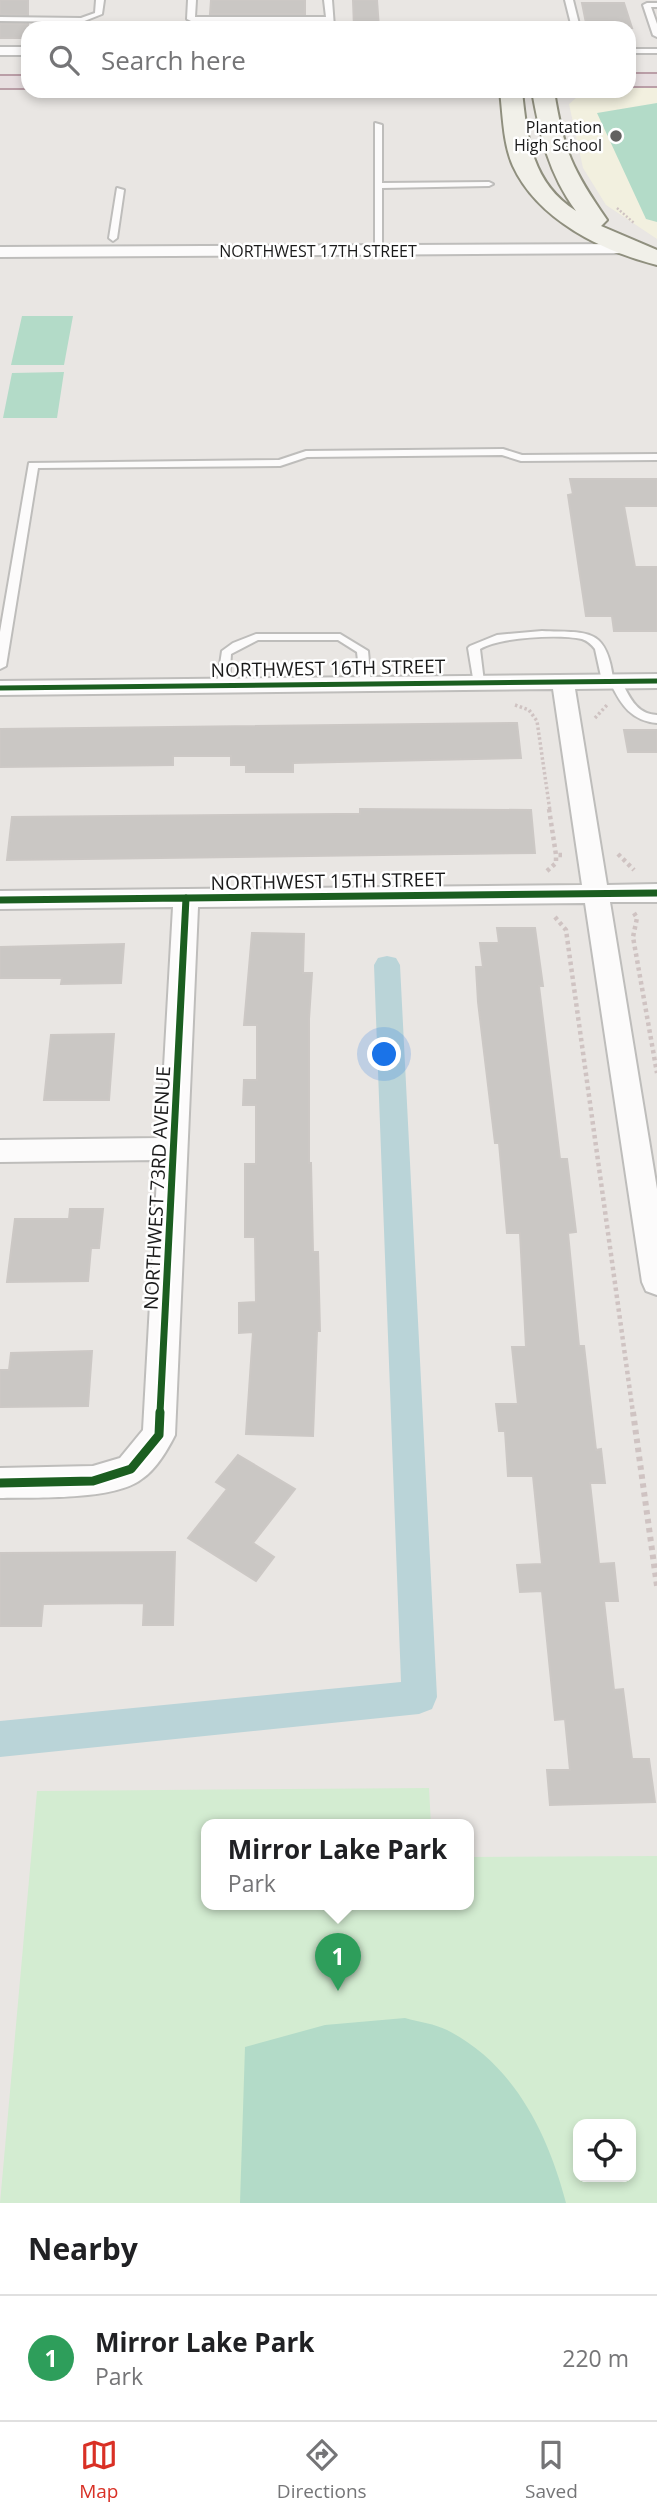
<!DOCTYPE html>
<html lang="en">
<head>
<meta charset="utf-8">
<style>
	:root { --surface:#fff; --page:#f6f6f6; --text:#202124; --muted:#757577; --line:#e0e0e0; --accent:#d93025 }
	body { margin:0; font-family:"Open Sans",sans-serif; background:var(--page); color:var(--text) }
	.controls { position:absolute; right:21px; bottom:21px; display:grid; overflow:hidden; border-radius:14px; box-shadow:0 4px 10px #0003 }
	.controls button { width:63px; height:63px; display:grid; place-items:center; padding:0; border:0; border-bottom:2px solid var(--line); background:var(--surface); color:var(--text); font:35px sans-serif }
	.you { position:absolute; left:385px; top:1055px; width:24px; height:24px; margin:-18px; border:5px solid #fff; border-radius:50%; background:#1a73e8; box-shadow:0 0 0 10px #1a73e833 }
	.badge { display:grid; place-items:center; width:46px; height:46px; border-radius:50%; background:var(--accent); color:#fff; font-size:23px; font-weight:700 }
	.pin { position:absolute; translate:-50% -58px; filter:drop-shadow(0 2px 4px #0008) }
	.pin::after { content:''; position:absolute; top:37px; width:24px; height:21px; background:inherit; clip-path:polygon(0 0,100% 0,50% 100%) }
	.popup { position:absolute; left:201px; top:1819px; width:273px; height:91px; box-sizing:border-box; display:grid; place-content:center; border-radius:14px; background:var(--surface); filter:drop-shadow(0 2px 5px #0005); font-size:23px; white-space:nowrap; color:var(--muted) }
	.popup b { font-size:26px; color:var(--text) }
	.popup::after { content:''; position:absolute; left:50%; top:100%; margin-left:-14px; border:14px solid transparent; border-top-color:var(--surface) }
	.list { margin:0; padding:0; list-style:none }
	h2 { display:flex; justify-content:space-between; align-items:center; height:91px; margin:0; padding:0 28px; font-size:30px }
	h2 small { font-size:23px; font-weight:400; color:var(--muted) }
	.list li { display:grid; grid-template-columns:46px 1fr auto; gap:21px; align-items:center; box-sizing:border-box; height:126px; padding:0 28px; border-top:2px solid var(--line) }
	.list b { display:block; font-size:26px; white-space:nowrap }
	.list p { margin:0; font-size:23px; white-space:nowrap; color:var(--muted) }
	.list em { font-size:23px; font-style:normal; color:var(--muted) }
	.icon { flex:none; width:38px; height:38px; fill:none; stroke:currentColor; stroke-width:2; stroke-linecap:round; stroke-linejoin:round }
	.map { position:relative; flex:none; width:657px; height:2203px; overflow:hidden }
	.search { position:absolute; background:var(--surface); box-shadow:0 4px 10px #0003; left:21px; right:21px; top:21px; height:77px; display:flex; align-items:center; gap:18px; box-sizing:border-box; padding:0 24px; border-radius:21px; color:var(--muted); font-size:26px }
	.sheet { height:217px; background:var(--surface) }
	nav { display:flex; justify-content:space-around; align-items:center; box-sizing:border-box; height:98px; border-top:2px solid var(--line); background:var(--surface); font-size:19px; color:var(--muted) }
	nav a { display:grid; justify-items:center; gap:4px }
	nav .on { color:var(--accent) }
	.map>svg:first-child { display:block }
</style>
</head>
<body>
<div class="map">
<svg width="657" height="2203" viewBox="0 0 657 2203">
	<rect width="100%" height="100%" fill="#e9e6e3"/>
	<!-- education -->
	<path fill="#f2f0df" d="M629,87H657V239L606,205L583,168L569,104L584,91H629Z"/>
	<!-- park -->
	<path fill="#d3ecd1" fill-rule="evenodd" d="M429,1788L431,1825H207V1905H469V1857L657,1856V2203H0L37,1791ZM578,2124H631V2177H578Z"/>
	<!-- pitch -->
	<path fill="#b3dbc8" d="M657,103V222L646,219L597,113Z
		M22,316H73L64,365H11Z
		M64,372L57,418H3L12,373Z
		M405,2018C419,2022 435,2024 447,2030C514,2064 548,2134 566,2203H240L245,2047L325,2025Z"/>
	<g fill="none" stroke-linecap="round" stroke-linejoin="round">
		<!-- canal -->
		<path fill="#bad4d8" fill-rule="evenodd" d="M387,956L396,958L400,965L437,1697L432,1709L419,1714L0,1757V1721L401,1682L374,965L378,958Z"/>
	</g>
	<!-- building -->
	<path fill="#cac7c4" stroke="#ccc8c5" stroke-width="2" d="M0,0H28V15L0,14Z
		M211,0H305V14H210Z
		M353,0H377L379,28H354Z
		M582,3H624L632,28H587Z
		M0,24H28V38H0Z
		M209,24H305V28H209Z
		M570,479H657V506H624L635,567H657V631H614L612,616H586L568,495L573,494Z
		M517,723L521,758L293,763V772H246V765H231V756H173V765L0,767V729Z
		M624,730H657V752H628Z
		M360,809L531,810L535,853L7,860L12,817L339,814H360Z
		M497,928H535L543,986H539L560,1159H567L576,1232L568,1233L579,1346H584L596,1450L601,1449L605,1483H590L599,1564L614,1563L618,1601H604L614,1690L623,1689L632,1759H649L655,1802L550,1805L547,1770H570L565,1719L555,1720L542,1591L520,1592L517,1565L542,1564L533,1476H508L505,1431H499L496,1404H518L512,1347H526L520,1233H507L499,1143H495L478,1002L476,967H483L480,943H499Z
		M252,933L304,934L303,973H312L309,1019V1163H311L313,1252H318L320,1331H317L313,1436L246,1434L253,1332L239,1333V1303L256,1302L255,1237H245V1164H256V1105H243L244,1080H257V1025H244Z
		M124,944L121,983L61,984L62,978H0V947Z
		M114,1034L109,1100H44L51,1035Z
		M70,1209H103L99,1248H91L88,1281L7,1282L15,1219H69Z
		M92,1351L88,1406L0,1407V1370H9L11,1353Z
		M238,1455L295,1489L253,1543L274,1557L256,1581L188,1538L227,1489L216,1482Z
		M175,1552L173,1625H143L144,1603L43,1604L41,1626H0V1553Z"/>
	<g fill="none" stroke-linecap="round" stroke-linejoin="round">
		<defs>
			<path id="lane" d="M96,0H104L102,14L82,22L0,21V17L81,18L95,13Z
				M188,0H196L195,17H326L324,0H332L334,27L327,28L326,21H191L187,19Z
				M565,0H573L580,28H572Z
				M647,3H657V7H651L657,24V37L653,35L643,5Z
				M629,49H657V53H629Z
				M375,123L382,125V183L489,182L493,184L489,186L382,188V251L375,253Z
				M117,188L124,190L117,238L113,241L109,238Z
				M503,449L522,455L657,454V460L521,461L502,455L307,457L280,466L38,468L6,666L0,669V632L29,463L279,460L306,451Z
				M542,631C586,633 606,626 613,678L620,679C629,695 635,714 657,715V723C632,721 621,705 611,684L604,683L602,681L595,649C592,645 588,641 582,639C558,634 500,637 480,649L484,682L478,686L474,684L468,648L470,646L497,635Z
				M256,634H340L368,651L371,684L369,687H361L357,652L338,640H258L231,654L229,685L223,689L219,688L217,685L222,651L233,643Z"/>
			<path id="street" d="M0,47H28V55H0Z
				M635,244L641,245L644,249L641,253L0,257V247Z
				M657,674V688L575,689L607,885L657,884V902H610L657,1189V1295L646,1291L642,1282L585,903L198,907L175,1435C168,1449 156,1469 143,1478C116,1501 35,1497 0,1498V1468L93,1466L120,1458L143,1430L158,1160L0,1162V1140L160,1138L173,907L0,909V891L582,885L553,689L0,695V681Z"/>
			<path id="secondary" d="M500,91H522C527,139 532,183 576,211C549,174 540,136 532,91H554C564,152 572,169 607,220L601,226L657,250V265C602,251 538,220 513,166C503,143 503,116 500,91Z"/>
			<path id="highway" d="M629,74H657V86H629Z
				M0,76H28V88H0Z"/>
		</defs>
		<!-- lane casing -->
		<use href="#lane" stroke="#bebdbb" stroke-width="4"/>
		<!-- street casing -->
		<use href="#street" stroke="#bebdbb" stroke-width="4"/>
		<!-- secondary casing -->
		<use href="#secondary" stroke="#8f8f7e" stroke-width="4"/>
		<!-- highway casing -->
		<use href="#highway" stroke="#ba9ea7" stroke-width="4"/>
		<!-- path-far3 -->
		<path stroke="#cfc3c2" stroke-width="2.5" stroke-dasharray="2 2" stroke-linecap="butt" d="M617,208L634,223"/>
		<!-- path-far2 -->
		<path stroke="#cfc3c2" stroke-width="3.5" stroke-dasharray="2.5 2.5" stroke-linecap="butt" d="M515,705L529,710L537,721L550,811
			M595,718L607,705"/>
		<!-- path-far1 -->
		<path stroke="#cfc3c2" stroke-width="4.5" stroke-dasharray="3.5 3.5" stroke-linecap="butt" d="M549,809L556,855H565
			M618,854L634,870
			M547,871L556,863V855
			M634,913L637,918L633,937L657,1073
			M555,917L566,930L633,1413"/>
		<!-- path -->
		<path stroke="#cfc3c2" stroke-width="6" stroke-dasharray="4.5 4.5" stroke-linecap="butt" d="M633,1412L657,1586"/>
		<!-- lane -->
		<use href="#lane" fill="#fcfbfb" fill-rule="evenodd"/>
		<!-- street -->
		<use href="#street" fill="#fcfbfb" fill-rule="evenodd"/>
		<!-- secondary -->
		<use href="#secondary" fill="#f1f0e9" fill-rule="evenodd"/>
		<!-- highway -->
		<use href="#highway" fill="#e7dee0" fill-rule="evenodd"/>
		<defs>
			<path id="cycleway-far2" d="M0,688L657,681"/>
			<path id="cycleway-far1" d="M0,900L657,893
				M160,1413L186,898"/>
			<path id="cycleway" d="M0,1483L93,1481L131,1469L159,1435L160,1412"/>
		</defs>
		<!-- cycleway-far2 casing -->
		<use href="#cycleway-far2" stroke="#fff" stroke-width="9"/>
		<!-- cycleway-far1 casing -->
		<use href="#cycleway-far1" stroke="#fff" stroke-width="11"/>
		<!-- cycleway casing -->
		<use href="#cycleway" stroke="#fff" stroke-width="13"/>
		<!-- cycleway-far2 -->
		<use href="#cycleway-far2" stroke="#1b5e20" stroke-width="5"/>
		<!-- cycleway-far1 -->
		<use href="#cycleway-far1" stroke="#1b5e20" stroke-width="7"/>
		<!-- cycleway -->
		<use href="#cycleway" stroke="#1b5e20" stroke-width="9"/>
	</g>
	<!-- markers -->
	<circle fill="#626160" stroke="#fff" stroke-width="2.5" cx="616" cy="136" r="7"/>
	<g text-anchor="middle" stroke-width="5" stroke-linejoin="round" paint-order="stroke">
		<!-- far-poi labels -->
		<g font-size="16" fill="#1a1a1a" stroke="#fff" text-anchor="end">
			<text x="602" y="133">Plantation<tspan x="602" dy="18">High School</tspan></text>
		</g>
		<!-- far-street labels -->
		<g font-size="16" fill="#1a1a1a" stroke="#fff">
			<text x="318" y="257">NORTHWEST 17TH STREET</text>
		</g>
		<!-- street labels -->
		<g font-size="19" fill="#1a1a1a" stroke="#fff">
			<text transform="translate(328 668) rotate(-1)" y="7">NORTHWEST 16TH STREET</text>
			<text transform="translate(328 881) rotate(-1)" y="7">NORTHWEST 15TH STREET</text>
			<text transform="translate(157 1188) rotate(-87)" y="7">NORTHWEST 73RD AVENUE</text>
		</g>
	</g>
</svg>
<div class="controls">
<button><svg class="icon" aria-label="locate" viewBox="0 0 24 24"><circle cx="12" cy="12" r="6"/><path d="M12 2v4M12 18v4M2 12h4M18 12h4"/></svg></button>
</div>
<div class="you"></div>
<div class="pin badge" style="left:338px;top:1991px;background:#2e9e5b">1</div>
<div class="popup"><b>Mirror Lake Park</b>Park</div>
<div class="search"><svg class="icon" aria-label="search" viewBox="0 0 24 24"><circle cx="10" cy="10" r="6"/><path d="M15 15l6 6"/></svg>Search here</div>
</div>
<section class="sheet">
<h2>Nearby<small></small></h2>
<ul class="list">
<li><span class="badge" style="background:#2e9e5b">1</span><div><b>Mirror Lake Park</b><p>Park</p></div><em>220 m</em></li>
</ul>
</section>
<nav>
<a class="on"><svg class="icon" aria-label="map" viewBox="0 0 24 24"><path d="M3 6l6-2 6 2 6-2v14l-6 2-6-2-6 2zM9 4v14M15 6v14"/></svg>Map</a>
<a><svg class="icon" aria-label="directions" viewBox="0 0 24 24"><path d="M12 3l9 9-9 9-9-9zM9 14v-3h6M13 9l2 2-2 2"/></svg>Directions</a>
<a><svg class="icon" aria-label="saved" viewBox="0 0 24 24"><path d="M7 4h10v16l-5-4-5 4z"/></svg>Saved</a>
</nav>
</body>
</html>
